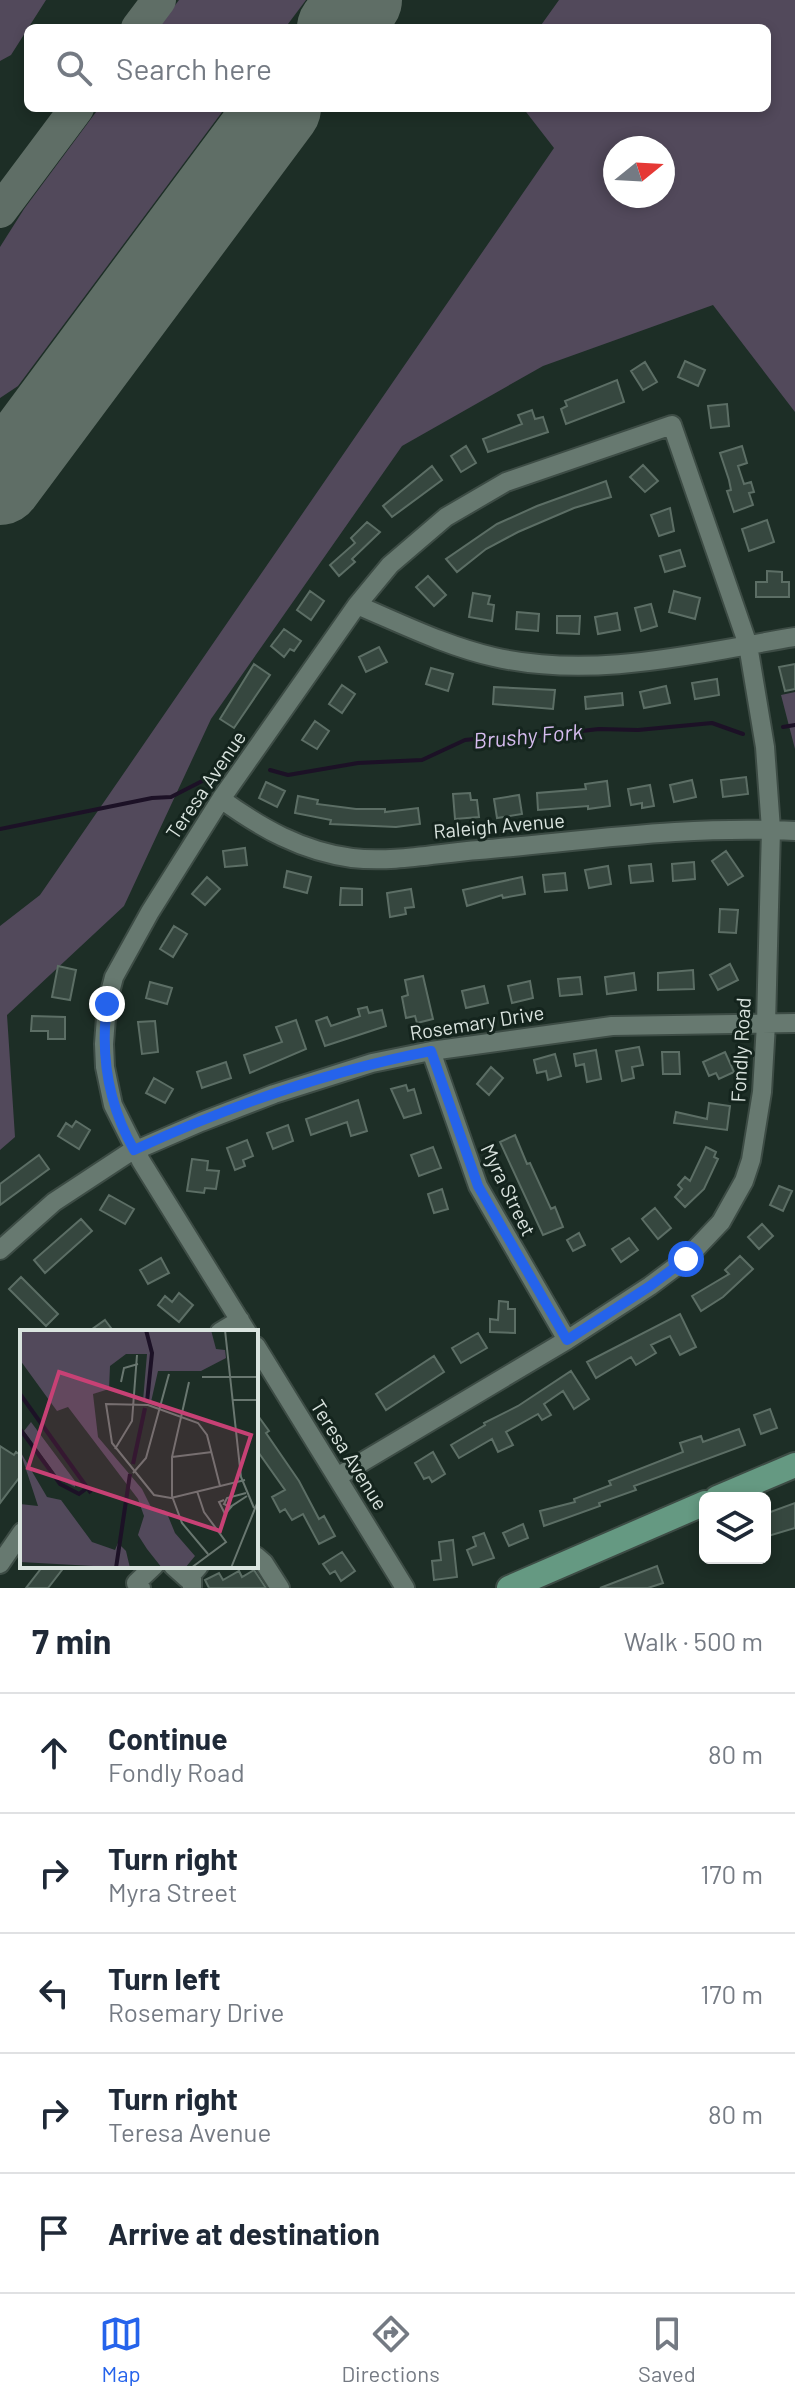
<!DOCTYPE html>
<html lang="en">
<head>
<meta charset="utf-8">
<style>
	:root { --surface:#fff; --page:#f2f2f3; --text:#1f2937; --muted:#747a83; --line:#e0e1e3; --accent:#2563eb }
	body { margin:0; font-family:Barlow,sans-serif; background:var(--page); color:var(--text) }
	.controls { position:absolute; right:24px; bottom:24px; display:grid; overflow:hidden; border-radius:12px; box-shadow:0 4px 12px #0003 }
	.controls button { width:72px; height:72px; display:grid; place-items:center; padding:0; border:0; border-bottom:2px solid var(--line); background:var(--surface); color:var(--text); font:40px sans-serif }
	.compass { position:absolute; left:603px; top:136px; width:72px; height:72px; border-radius:50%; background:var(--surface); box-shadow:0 4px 12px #0003; rotate:72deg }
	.stop { position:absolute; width:24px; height:24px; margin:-18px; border:6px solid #2563eb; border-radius:50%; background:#fff }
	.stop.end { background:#2563eb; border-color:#fff; box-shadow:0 2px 8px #0008 }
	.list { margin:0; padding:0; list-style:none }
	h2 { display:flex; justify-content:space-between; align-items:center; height:104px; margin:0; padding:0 32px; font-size:34px }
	h2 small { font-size:26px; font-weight:400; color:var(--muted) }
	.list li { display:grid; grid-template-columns:52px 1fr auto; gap:24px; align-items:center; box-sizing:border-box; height:120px; padding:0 32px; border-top:2px solid var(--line) }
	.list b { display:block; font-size:30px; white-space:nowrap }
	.list p { margin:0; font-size:26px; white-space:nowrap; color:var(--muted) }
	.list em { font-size:26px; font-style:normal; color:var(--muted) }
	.icon { flex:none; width:44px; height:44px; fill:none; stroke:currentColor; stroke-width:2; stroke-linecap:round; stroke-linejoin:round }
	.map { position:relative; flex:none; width:795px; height:1588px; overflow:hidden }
	.search { position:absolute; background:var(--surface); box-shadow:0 4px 12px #0003; left:24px; right:24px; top:24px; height:88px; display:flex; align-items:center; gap:20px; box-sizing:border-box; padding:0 28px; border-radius:12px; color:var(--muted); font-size:30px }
	.sheet { height:704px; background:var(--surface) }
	nav { display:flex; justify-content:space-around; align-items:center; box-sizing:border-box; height:112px; border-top:2px solid var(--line); background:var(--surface); font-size:22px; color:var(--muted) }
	nav a { display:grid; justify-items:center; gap:4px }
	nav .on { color:var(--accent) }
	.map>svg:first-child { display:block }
</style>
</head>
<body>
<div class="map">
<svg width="795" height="1588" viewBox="0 0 795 1588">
	<rect width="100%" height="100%" fill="#1d2e26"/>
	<!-- green -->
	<path fill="#52495b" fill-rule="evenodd" d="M0,0H46L11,55L0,61Z
		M179,0H306L285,28H158Z
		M559,0H795V412L713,305L543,366L402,446L211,719L124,906L7,1015L15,1137L0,1150V926L40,895L554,148L523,108H767V28H539ZM615,148H663V196H615Z
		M99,108H225L18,386L0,398V247L24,209Z
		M795,692V749L781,695Z"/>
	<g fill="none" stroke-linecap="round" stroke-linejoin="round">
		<!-- stream -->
		<path stroke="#1c1126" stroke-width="4" d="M783,727L795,725
			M270,770L288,775L358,763L422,760L465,740L484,738L512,739L599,729L638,730L712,723L743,734
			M0,829L152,798L171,797L212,776"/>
		<!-- taxiway -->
		<path stroke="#5f6e66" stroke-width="34" d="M138,28L159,0
			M0,211L77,108"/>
		<!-- runway -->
		<path stroke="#5f6e66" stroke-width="84" d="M339,28L360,0
			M0,483L279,108"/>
	</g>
	<!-- building -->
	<path fill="#36473f" stroke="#5c6e65" stroke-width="2" d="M685,361L705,370L698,386L678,377Z
		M645,362L657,382L643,390L631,371Z
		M617,380L624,402L566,424L561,409L567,406L565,401Z
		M727,404L729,426L711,428L708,406Z
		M532,410L535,419L543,417L548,432L488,452L483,439L522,424L518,415Z
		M466,446L476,463L461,472L451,456Z
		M742,446L747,463L738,466L744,484L751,482L754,492L749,493L753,505L734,512L727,491L731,490L729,480L720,453Z
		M643,465L658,481L645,492L630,477Z
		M432,466L442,480L392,517L383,506Z
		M606,481L611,497L574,508L518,532L486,549L457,572L446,559L497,524L537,506Z
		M670,508L674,531L659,536L651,515Z
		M767,520L774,542L749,551L742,529Z
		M367,522L380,532L352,559L355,562L339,576L330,565L355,543L351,538Z
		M680,550L685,566L665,572L660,556Z
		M767,571L782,572V582H789V597H756V582H767Z
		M428,576L446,595L434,606L416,587Z
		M310,591L324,601L311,620L297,610Z
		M674,591L700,598L695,619L669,612Z
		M473,593L490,596L488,604L494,605L492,621L469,617Z
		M651,604L657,626L641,631L635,608Z
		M517,612L539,614L538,631L516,629Z
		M617,613L620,630L598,634L595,617Z
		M557,616H580L579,634L557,633Z
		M284,629L301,641L294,651L290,649L284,657L271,646Z
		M379,647L387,662L366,672L359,657Z
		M254,664L270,675L234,728L220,719Z
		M795,664V689L785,691L779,667Z
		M431,668L453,674L448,691L426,684Z
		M717,679L719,695L695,699L692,683Z
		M342,685L355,694L342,713L329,704Z
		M666,686L670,703L644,708L640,692Z
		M494,687L555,690L553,709L493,704Z
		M622,693L623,705L586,709L585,697Z
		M315,721L329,731L317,749L302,740Z
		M746,777L748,794L723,797L721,780Z
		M692,780L696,797L674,802L670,785Z
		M607,781L610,806L588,809V806L538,810L537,793L586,789L585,784Z
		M266,782L285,791L277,807L259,798Z
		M650,785L654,806L642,808V803L631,805L628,789Z
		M470,793L471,800H477L479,817L455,819L453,794Z
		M519,795L522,814L497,818L494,799Z
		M298,796L318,800L317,804L356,809H385V812L418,808L420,824L396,827L330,824L331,820L295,813Z
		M245,848L247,865L225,867L223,851Z
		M726,851L743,876L728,885L712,861Z
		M694,862L695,879L673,881L672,864Z
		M651,864L653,881L631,883L629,866Z
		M608,866L611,884L589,888L585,870Z
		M287,871L311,877L307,893L284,887Z
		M565,873L567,890L545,892L543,875Z
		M207,877L220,889L205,905L192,894Z
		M522,877L525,894L503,898L502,895L467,906L463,890Z
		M341,888L362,889V905H340Z
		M411,889L414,907L405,908L406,914L390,917L387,893Z
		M720,909L738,910L736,933L719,932Z
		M174,926L187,934L173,957L160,949Z
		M730,964L738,980L718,990L710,975Z
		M58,966L76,970L70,1000L52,997Z
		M693,970L694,989L658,990V973Z
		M634,973L636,990L607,994L605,977Z
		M423,976L433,1019L417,1023L415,1016L406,1018L402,997L408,995L405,980Z
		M580,977L582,994L560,996L558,979Z
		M530,981L533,998L512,1003L508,986Z
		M150,982L172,988L167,1004L146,998Z
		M484,986L488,1003L466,1008L462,991Z
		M367,1007L369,1013L382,1010L386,1026L325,1046L316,1021L327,1017L331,1026L360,1016L358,1009Z
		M32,1016L65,1017V1039H48V1031H31Z
		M296,1020L306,1049L250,1073L244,1055L282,1042L276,1027Z
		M155,1021L158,1052L142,1054L138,1022Z
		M639,1047L643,1065L632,1067L634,1078L622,1081L616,1051Z
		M596,1050L601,1079L587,1082L584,1064L576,1066L574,1054Z
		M662,1052H679L680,1074H663Z
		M725,1052L734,1072L719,1079L716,1073L709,1076L703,1062Z
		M555,1054L561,1076L548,1080L546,1071L537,1073L534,1060Z
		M226,1062L231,1078L202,1088L197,1072Z
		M491,1067L503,1078L489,1095L477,1084Z
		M154,1078L173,1089L165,1103L146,1093Z
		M406,1085L408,1091L414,1089L421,1113L404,1118L391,1089Z
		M358,1100L367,1131L351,1136L347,1122L311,1135L306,1119Z
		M709,1103L730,1106L727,1130L674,1123L676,1112L707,1119Z
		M76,1121L90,1130L79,1149L58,1136L66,1123L72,1127Z
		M288,1125L293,1141L273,1149L267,1133Z
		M515,1135L527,1164L530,1163L551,1209L555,1207L563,1227L543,1235L500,1142Z
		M247,1140L253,1156L243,1160L245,1166L235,1170L227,1148Z
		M433,1147L441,1168L419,1176L411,1155Z
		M706,1147L716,1152L714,1157L718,1159L704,1189L685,1207L675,1197L682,1189L678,1185L685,1177L690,1181Z
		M39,1155L49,1169L0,1205V1184Z
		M192,1159L208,1161L207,1170L219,1171L216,1189L205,1188L204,1193L187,1191Z
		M779,1186L792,1191L783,1211L770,1205Z
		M442,1189L448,1209L434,1213L428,1194Z
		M109,1195L134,1209L125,1224L100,1210Z
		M655,1208L671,1228L658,1239L642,1219Z
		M81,1219L92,1231L45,1273L34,1260Z
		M762,1224L773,1236L759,1249L748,1237Z
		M579,1233L585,1245L573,1251L567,1240Z
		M629,1238L638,1250L621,1262L612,1249Z
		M740,1256L753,1269L723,1297L701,1311L692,1296L729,1274L725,1270Z
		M161,1258L169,1273L148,1284L140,1270Z
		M21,1277L58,1314L46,1326L9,1289Z
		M179,1293L193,1305L179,1322L158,1305L165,1296L172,1302Z
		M499,1301L508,1302V1309H515V1333L490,1332V1319L498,1320Z
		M680,1314L696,1347L680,1355L670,1336L651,1345L656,1353L636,1365L631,1357L596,1378L587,1362Z
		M105,1320L114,1332H88Z
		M478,1333L487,1348L461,1363L452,1348Z
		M434,1356L444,1372L386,1410L376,1394Z
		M571,1371L589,1399L574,1409L563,1391L544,1404L551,1415L542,1420L538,1414L506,1432L513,1445L498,1452L492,1439L459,1458L451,1445L485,1425L484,1423L518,1406Z
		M770,1409L777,1428L761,1434L754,1415Z
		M256,1413L269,1431L266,1433L299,1481L319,1519L324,1516L335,1536L319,1544L303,1514L292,1520L285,1509L280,1512L272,1497L285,1490L256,1449Z
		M739,1429L745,1445L634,1486L636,1490L599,1503L600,1506L544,1526L540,1511L575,1502L574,1499L611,1485L609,1481L683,1452L680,1443L701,1436L703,1442Z
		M0,1446L14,1455L16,1452L22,1456V1474L0,1503Z
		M433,1452L445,1474L432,1482L429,1477L424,1479L415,1463Z
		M795,1503V1528L765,1537V1514Z
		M523,1524L528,1538L509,1546L503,1533Z
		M484,1533L494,1558L473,1565L467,1550L476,1546L473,1537Z
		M453,1540L457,1577L434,1580L432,1561L441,1560L439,1542Z
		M342,1552L355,1571L341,1581L335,1571L330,1574L323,1564Z
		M43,1566H65L48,1588H26Z
		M657,1566L663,1583L648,1588H600Z
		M254,1570L266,1588H209L205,1580L219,1573L223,1580L239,1571L242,1577Z"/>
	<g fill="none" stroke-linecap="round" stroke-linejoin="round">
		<defs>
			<path id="minor" d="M357,605C402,624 446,646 494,657C594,680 696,653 795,637
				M221,799C261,828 301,851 352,858C393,863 438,853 479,850C584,841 690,825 795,831
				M431,1051L478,1186L567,1340
				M0,1250L54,1202L127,1154L201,1122L274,1094L372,1063L431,1051L612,1026L795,1023
				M220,1332L240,1320
				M247,1332L141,1161L113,1105L105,1067L104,1044L107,1004L114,977L150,912L221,799L357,605L390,565L446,517L506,482L672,425L748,645L765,747L771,829L766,1024L762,1092L751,1160L744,1181L721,1222L686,1259L650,1286L567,1340L337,1477
				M256,1346L405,1588
				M256,1556L264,1563L280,1588
				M0,1564L22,1532
				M173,1566L191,1582
				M141,1588L136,1583L154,1566
				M192,1588V1574L199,1566"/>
			<path id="major" d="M717,1498L795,1465
				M509,1588L705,1503"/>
		</defs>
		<!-- minor casing -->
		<use href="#minor" stroke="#3d4c45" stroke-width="22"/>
		<!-- major casing -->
		<use href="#major" stroke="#3d4c45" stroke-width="28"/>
		<!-- minor -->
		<use href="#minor" stroke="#677970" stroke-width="18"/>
		<!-- major -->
		<use href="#major" stroke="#659982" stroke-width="24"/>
	</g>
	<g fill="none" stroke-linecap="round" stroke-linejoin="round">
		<!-- route -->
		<path stroke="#2563eb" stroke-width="10" d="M107,1004C100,1057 108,1104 134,1150C229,1106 329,1071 431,1051L478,1186L567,1340L650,1286L686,1259"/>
	</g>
	<g text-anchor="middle" stroke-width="6" stroke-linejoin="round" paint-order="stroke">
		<!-- street labels -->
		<g font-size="20" fill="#dae4df" stroke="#14241d">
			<text transform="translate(206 785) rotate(-56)" y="7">Teresa Avenue</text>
			<text transform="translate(499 826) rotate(-5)" y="7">Raleigh Avenue</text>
			<text transform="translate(477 1023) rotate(-9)" y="7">Rosemary Drive</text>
			<text transform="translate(741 1050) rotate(-87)" y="7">Fondly Road</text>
			<text transform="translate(508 1190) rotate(64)" y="7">Myra Street</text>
			<text transform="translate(349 1455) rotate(58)" y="7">Teresa Avenue</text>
		</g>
		<!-- water labels -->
		<g font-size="22" font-style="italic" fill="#d6bcef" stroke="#14241d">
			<text transform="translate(528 736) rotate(-5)" y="8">Brushy Fork</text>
		</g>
	</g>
	<!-- overview -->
	<g transform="translate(20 1330)">
		<rect width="238" height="238" fill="#1d2e26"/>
		<path d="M0,0H191L196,19L205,20L206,28L181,41H138L131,72L123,71L127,24H106L90,36L89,59L73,64L78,107L122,159L131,177L146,181L155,203L175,226L165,238H142L127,219L118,205L124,186L118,169L48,77L37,81L0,30ZM11,92L55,151V157L39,149L4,101ZM0,121L27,167L41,170L72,212L95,220L98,213L106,221L110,238L0,232V174L18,176Z" fill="#52495b"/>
		<path fill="none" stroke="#1c1126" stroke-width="4" d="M126,0L132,23L127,72M0,64L71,163M0,99L40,154L59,164L67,158M113,134L125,78M96,238L110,144"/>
		<path fill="none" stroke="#697770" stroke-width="2" d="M205,0L221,147L234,178M182,47H238M101,52L104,38L118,34M169,52L152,127V166L162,193L188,224M213,70H238M95,119L112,91L117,25M152,127L192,122M113,143L126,128L149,44M200,156L187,105L178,93L128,75L86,74L92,113L134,165L151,168L225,150M226,163L207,168L204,174L210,177L227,166M204,170L199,172L205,184L212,176M171,238L206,212L184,182L177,161M211,238L238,171"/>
		<path fill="#c74175" fill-opacity="0.15" stroke="#c74175" stroke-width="4" d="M39,42L231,105L200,201L8,138Z"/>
		<rect width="238" height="238" fill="none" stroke="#dae4df" stroke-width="4"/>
	</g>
</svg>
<div class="controls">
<button><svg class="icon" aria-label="layers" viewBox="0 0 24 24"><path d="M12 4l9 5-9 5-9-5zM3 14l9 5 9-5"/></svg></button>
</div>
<svg class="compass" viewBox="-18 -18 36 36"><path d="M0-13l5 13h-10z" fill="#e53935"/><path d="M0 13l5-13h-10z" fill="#747a83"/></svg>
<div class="stop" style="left:686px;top:1259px"></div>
<div class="stop end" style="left:107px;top:1004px"></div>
<div class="search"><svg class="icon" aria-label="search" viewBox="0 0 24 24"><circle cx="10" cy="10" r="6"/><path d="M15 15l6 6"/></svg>Search here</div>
</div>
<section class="sheet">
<h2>7 min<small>Walk · 500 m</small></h2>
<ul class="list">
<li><svg class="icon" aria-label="ahead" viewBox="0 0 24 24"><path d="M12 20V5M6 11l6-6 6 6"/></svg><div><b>Continue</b><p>Fondly Road</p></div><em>80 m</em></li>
<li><svg class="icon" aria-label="right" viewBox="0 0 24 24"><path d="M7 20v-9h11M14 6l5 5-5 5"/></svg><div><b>Turn right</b><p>Myra Street</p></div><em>170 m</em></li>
<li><svg class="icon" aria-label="left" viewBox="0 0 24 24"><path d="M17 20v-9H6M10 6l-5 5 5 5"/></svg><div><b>Turn left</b><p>Rosemary Drive</p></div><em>170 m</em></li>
<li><svg class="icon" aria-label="right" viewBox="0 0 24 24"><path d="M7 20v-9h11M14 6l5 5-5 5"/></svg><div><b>Turn right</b><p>Teresa Avenue</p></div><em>80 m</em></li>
<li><svg class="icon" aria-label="arrive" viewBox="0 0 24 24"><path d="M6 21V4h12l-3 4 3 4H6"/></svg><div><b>Arrive at destination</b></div></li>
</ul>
</section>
<nav>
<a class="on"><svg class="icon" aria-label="map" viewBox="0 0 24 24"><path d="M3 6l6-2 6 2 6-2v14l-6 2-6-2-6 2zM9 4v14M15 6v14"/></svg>Map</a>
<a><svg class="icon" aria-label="directions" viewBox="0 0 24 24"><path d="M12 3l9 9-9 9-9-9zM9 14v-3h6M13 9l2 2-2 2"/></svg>Directions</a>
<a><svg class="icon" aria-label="saved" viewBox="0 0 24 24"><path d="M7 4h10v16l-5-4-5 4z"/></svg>Saved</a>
</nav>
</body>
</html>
